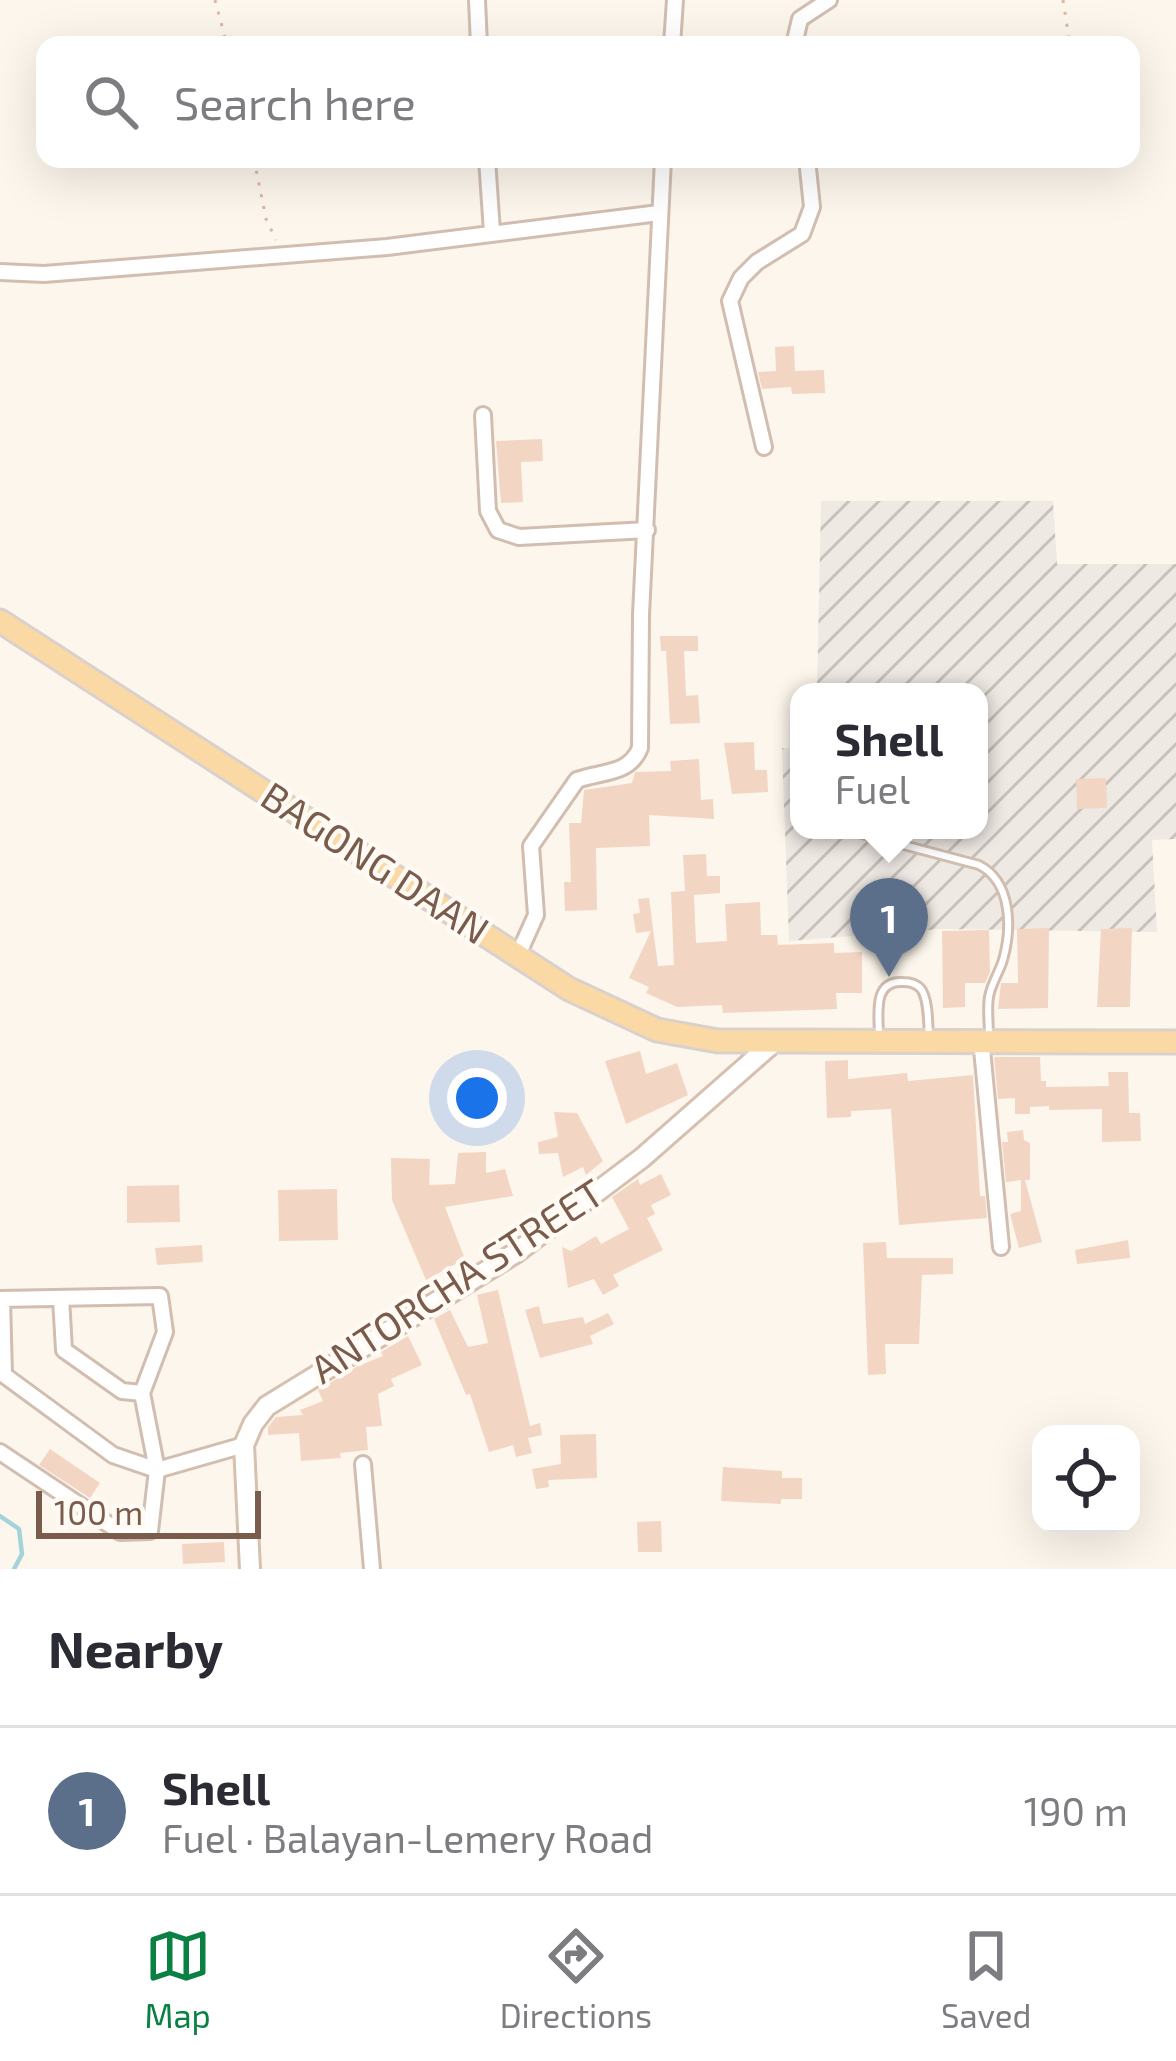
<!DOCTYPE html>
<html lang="en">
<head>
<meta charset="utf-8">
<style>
	:root { --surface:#fff; --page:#f7f7f7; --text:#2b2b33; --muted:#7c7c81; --line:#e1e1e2; --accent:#0b8043 }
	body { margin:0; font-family:"Exo 2",sans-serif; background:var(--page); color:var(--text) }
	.controls { position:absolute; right:36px; bottom:36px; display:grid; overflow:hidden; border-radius:24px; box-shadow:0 12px 48px #0002 }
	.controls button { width:108px; height:108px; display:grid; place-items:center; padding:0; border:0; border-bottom:3px solid var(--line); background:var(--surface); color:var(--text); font:60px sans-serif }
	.scale { position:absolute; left:36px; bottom:30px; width:225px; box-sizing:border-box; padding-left:12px; border:6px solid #7a5c4d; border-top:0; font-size:33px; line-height:42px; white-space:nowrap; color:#7a5c4d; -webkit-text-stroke:9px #fffaf3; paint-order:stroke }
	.you { position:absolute; left:477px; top:1098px; width:42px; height:42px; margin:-30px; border:9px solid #fff; border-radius:50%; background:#1a73e8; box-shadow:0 0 0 18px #1a73e833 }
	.badge { display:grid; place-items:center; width:78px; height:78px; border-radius:50%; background:var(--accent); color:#fff; font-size:39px; font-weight:700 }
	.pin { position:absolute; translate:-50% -99px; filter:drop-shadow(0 3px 6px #0008) }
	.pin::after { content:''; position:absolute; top:63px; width:42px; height:36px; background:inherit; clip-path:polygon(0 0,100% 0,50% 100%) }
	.popup { position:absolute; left:790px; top:683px; width:198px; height:156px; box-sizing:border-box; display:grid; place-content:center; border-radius:24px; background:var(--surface); filter:drop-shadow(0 3px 9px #0005); font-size:39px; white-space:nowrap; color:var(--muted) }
	.popup b { font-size:45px; color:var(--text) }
	.popup::after { content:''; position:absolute; left:50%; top:100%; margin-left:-24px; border:24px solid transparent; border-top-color:var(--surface) }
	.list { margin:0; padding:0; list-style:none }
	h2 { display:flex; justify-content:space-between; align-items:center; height:156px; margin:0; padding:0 48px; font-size:51px }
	h2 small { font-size:39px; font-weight:400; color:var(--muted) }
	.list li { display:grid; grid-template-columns:78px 1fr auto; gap:36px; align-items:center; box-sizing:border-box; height:168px; padding:0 48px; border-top:3px solid var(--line) }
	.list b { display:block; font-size:45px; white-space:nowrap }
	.list p { margin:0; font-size:39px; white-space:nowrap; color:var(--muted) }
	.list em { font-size:39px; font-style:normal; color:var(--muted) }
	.icon { flex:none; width:66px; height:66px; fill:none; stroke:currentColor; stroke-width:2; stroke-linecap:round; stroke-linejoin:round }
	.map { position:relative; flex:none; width:1176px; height:1569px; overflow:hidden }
	.search { position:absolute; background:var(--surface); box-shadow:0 12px 48px #0002; left:36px; right:36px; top:36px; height:132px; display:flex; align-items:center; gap:30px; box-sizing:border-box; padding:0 42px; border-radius:24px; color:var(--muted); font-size:45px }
	.sheet { height:324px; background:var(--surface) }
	nav { display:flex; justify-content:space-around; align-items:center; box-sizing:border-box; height:168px; border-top:3px solid var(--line); background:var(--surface); font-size:33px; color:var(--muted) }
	nav a { display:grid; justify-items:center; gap:6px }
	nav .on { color:var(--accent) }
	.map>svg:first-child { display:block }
</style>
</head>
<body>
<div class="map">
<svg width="1176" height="1569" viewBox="0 0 1176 1569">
	<defs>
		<pattern id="industrial-furrows" width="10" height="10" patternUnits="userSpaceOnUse" patternTransform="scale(3)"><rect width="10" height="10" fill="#efe9e4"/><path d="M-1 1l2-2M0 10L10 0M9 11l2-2" fill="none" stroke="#c7c0bb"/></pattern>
	</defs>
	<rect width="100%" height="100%" fill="#fdf6ec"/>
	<!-- industrial -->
	<path fill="url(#industrial-furrows)" d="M821,501H1053L1057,564H1176V839L1152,840L1157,932L940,929L789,941L782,748H799V830H979V692H817Z"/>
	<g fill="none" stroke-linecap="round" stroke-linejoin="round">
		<!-- stream -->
		<path stroke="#a5d3da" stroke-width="4.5" d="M0,1516L19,1529L22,1554L14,1569"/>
	</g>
	<!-- building -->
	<path fill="#f3d5c3" d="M794,346L795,371L824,370L825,393L792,394L791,387L762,389L758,372L776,371L775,347Z
		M542,439L543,461L521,462L523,502L501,503L496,441Z
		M660,636H698V651H684L686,696L698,695L700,723L670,724L666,651H661Z
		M754,742L755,770H767L768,792L732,794L724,743Z
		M699,759L701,800L713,799L714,819L649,815L650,846L596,848L597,910L565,911L564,882H571L569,823H581L584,790L632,783L635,772L671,771L670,761Z
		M1106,778L1107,808L1077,809L1076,779Z
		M706,854L707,876H720V893L694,895L696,943L727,941L725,904L760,902L761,935H777L778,945L834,943V953L862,952V993H836L837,1009L723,1013L722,1005L677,1007L646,993L649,987L629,978L651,931L636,933L633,914L640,913L638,899L649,898L658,966L674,965L671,892L685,891L683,855Z
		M1049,928L1048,1008L998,1009L1001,983H1018L1017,929Z
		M1132,928L1130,1007H1097L1101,929Z
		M989,930L990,972L985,983H965V1007L943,1008L942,931Z
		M640,1051L646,1074L677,1063L688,1095L626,1124L605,1061Z
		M994,1057H1040L1041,1081H1046V1087L1109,1086L1108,1072H1128L1129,1113H1140L1141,1141L1102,1142V1109L1049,1110V1106L1030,1107V1114H1015V1098L998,1099Z
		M848,1060V1079L907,1073L908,1081L973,1075L980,1196H985L987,1218L899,1225L891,1109L851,1111V1117L827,1118L825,1061Z
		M554,1112L577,1113L603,1161L586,1175L583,1167L563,1177L558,1153L539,1154L538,1142L558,1137Z
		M1023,1130L1024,1140L1030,1143V1180H1025L1042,1242L1019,1248L1010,1214L1021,1211V1180L1006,1182L1002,1142H1008L1007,1132Z
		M486,1152V1173L505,1169L513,1196L445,1207L465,1259L426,1280L392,1200L391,1158L430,1159L429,1185L455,1184L458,1153Z
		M661,1174L671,1195L651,1205L655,1214L647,1218L663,1250L613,1275L619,1286L603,1295L594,1279L568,1288L562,1247L571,1251L596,1236L601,1244L629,1229L612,1197L638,1179L640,1185Z
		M179,1185L180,1222L127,1223V1186Z
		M337,1189L338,1240L279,1241L278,1190Z
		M1128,1240L1130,1258L1077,1264L1075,1250Z
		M886,1242L887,1258H953V1274L922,1275L919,1344H885L886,1374L868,1375L863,1243Z
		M202,1245L203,1262L157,1265L155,1248Z
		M498,1290L530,1426L540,1423L542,1435L528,1438L532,1453L516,1457L513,1445L489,1452L470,1394L466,1395L434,1319L450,1310L468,1347L488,1343L477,1295Z
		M539,1306L543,1324L583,1317L585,1324L608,1313L614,1324L590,1336L593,1344L540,1358L525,1310Z
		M408,1336L422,1365L391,1379L394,1386L378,1394L382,1426L366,1427L368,1450L340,1453L341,1458L301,1461L299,1433L268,1435V1427L276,1417L303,1415L300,1410L323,1401L318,1390L358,1366L383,1356L381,1352Z
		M596,1434L597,1478L548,1480L549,1487L536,1489L532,1469L561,1464L560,1435Z
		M50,1449L100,1483L90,1498L39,1465Z
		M723,1467L782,1471V1478H802V1499H781V1504L721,1501Z
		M661,1521L662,1552H638L637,1522Z
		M224,1542L225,1562L183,1564L182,1544Z"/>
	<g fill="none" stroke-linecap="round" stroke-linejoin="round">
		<defs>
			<path id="service" d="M847,830L979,865C1012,882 1012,928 1003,960C999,973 991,984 989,997C987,1009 989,1023 989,1036
				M879,1037C879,1015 872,980 903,982C910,982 916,983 921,989C929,1000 928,1025 929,1039"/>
			<path id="minor" d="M477,0L479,45
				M672,45L675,0
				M794,45L800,19L829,0
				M487,159L492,232
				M0,272L44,274L387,247L659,213
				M483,415L488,511L498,530L519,537L647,530
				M764,447L730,301L741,278L757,262L802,234L812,207L807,159
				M518,955L536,915L531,846L577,780C602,771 629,775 640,748L641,615L663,159
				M981,1039L1001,1247
				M0,1299L160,1296L165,1332L142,1393
				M2,1299L4,1375L113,1455L157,1470L244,1445
				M0,1452L120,1532L150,1531L157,1470L142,1393L122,1391L64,1350L61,1298
				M363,1464L372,1569"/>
			<path id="secondary" d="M250,1569L244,1445L253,1424L267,1406L517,1252L642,1158L774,1042"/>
			<path id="primary" d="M0,621L569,989L657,1030L718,1041L1176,1042"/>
		</defs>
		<!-- service casing -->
		<use href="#service" stroke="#d1beb0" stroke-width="12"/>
		<!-- minor casing -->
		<use href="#minor" stroke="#d1beb0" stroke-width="20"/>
		<!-- secondary casing -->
		<use href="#secondary" stroke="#d6c0b0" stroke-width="24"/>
		<!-- primary casing -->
		<use href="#primary" stroke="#dad1cd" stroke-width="27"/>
		<!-- path -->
		<path stroke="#d9b8a5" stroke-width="3" stroke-dasharray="3 9" stroke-linecap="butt" d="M215,0L227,45
			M1063,0L1070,45
			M254,159L266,219L276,240"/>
		<!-- service -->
		<use href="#service" stroke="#fff" stroke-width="6"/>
		<!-- minor -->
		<use href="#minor" stroke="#fff" stroke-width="14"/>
		<!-- secondary -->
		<use href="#secondary" stroke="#fff" stroke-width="18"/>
		<!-- primary -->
		<use href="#primary" stroke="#fbd9a5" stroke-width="21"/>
	</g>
	<g text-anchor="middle" stroke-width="9" stroke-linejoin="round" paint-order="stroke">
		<!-- street labels -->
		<g font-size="39" fill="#7a5c4d" stroke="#fffaf3">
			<text transform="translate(375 863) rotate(33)" y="14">BAGONG DAAN</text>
			<text transform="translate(457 1281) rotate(-33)" y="14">ANTORCHA STREET</text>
		</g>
	</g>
</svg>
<div class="controls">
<button><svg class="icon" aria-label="locate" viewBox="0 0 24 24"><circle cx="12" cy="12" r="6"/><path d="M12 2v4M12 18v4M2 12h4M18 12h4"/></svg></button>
</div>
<div class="scale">100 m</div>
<div class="you"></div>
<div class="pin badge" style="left:889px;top:977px;background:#5c6f8a">1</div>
<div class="popup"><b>Shell</b>Fuel</div>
<div class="search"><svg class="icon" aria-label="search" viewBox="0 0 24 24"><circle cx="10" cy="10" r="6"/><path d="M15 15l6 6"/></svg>Search here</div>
</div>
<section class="sheet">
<h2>Nearby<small></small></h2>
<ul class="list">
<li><span class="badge" style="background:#5c6f8a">1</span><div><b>Shell</b><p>Fuel · Balayan-Lemery Road</p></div><em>190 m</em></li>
</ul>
</section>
<nav>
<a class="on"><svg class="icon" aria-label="map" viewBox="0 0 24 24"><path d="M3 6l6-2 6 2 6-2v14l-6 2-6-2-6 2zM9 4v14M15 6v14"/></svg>Map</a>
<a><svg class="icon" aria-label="directions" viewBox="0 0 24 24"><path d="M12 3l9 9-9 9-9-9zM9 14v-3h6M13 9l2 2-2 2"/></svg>Directions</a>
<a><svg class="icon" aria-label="saved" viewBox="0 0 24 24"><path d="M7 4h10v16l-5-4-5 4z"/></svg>Saved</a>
</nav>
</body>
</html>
